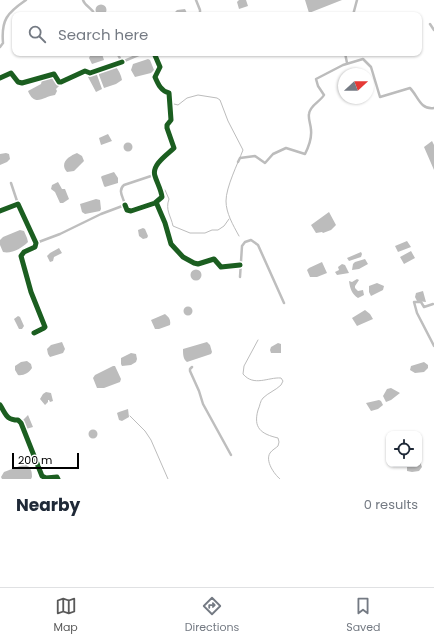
<!DOCTYPE html>
<html lang="en">
<head>
<meta charset="utf-8">
<style>
	:root { --surface:#fff; --page:#f6f6f7; --text:#1f2937; --muted:#747a83; --line:#e0e1e3; --accent:#595959 }
	body { margin:0; font-family:Poppins,sans-serif; background:var(--page); color:var(--text) }
	.controls { position:absolute; right:12px; bottom:12px; display:grid; overflow:hidden; border-radius:8px; box-shadow:0 1px 3px #0004 }
	.controls button { width:36px; height:36px; display:grid; place-items:center; padding:0; border:0; border-bottom:1px solid var(--line); background:var(--surface); color:var(--text); font:20px sans-serif }
	.compass { position:absolute; left:338px; top:68px; width:36px; height:36px; border-radius:50%; background:var(--surface); box-shadow:0 1px 3px #0004; rotate:69deg }
	.scale { position:absolute; left:12px; bottom:10px; width:67px; box-sizing:border-box; padding-left:4px; border:2px solid #000; border-top:0; font-size:11px; line-height:14px; white-space:nowrap; color:#000; -webkit-text-stroke:3px #fff; paint-order:stroke }
	.list { margin:0; padding:0; list-style:none }
	h2 { display:flex; justify-content:space-between; align-items:center; height:52px; margin:0; padding:0 16px; font-size:17px }
	h2 small { font-size:13px; font-weight:400; color:var(--muted) }
	.icon { flex:none; width:22px; height:22px; fill:none; stroke:currentColor; stroke-width:2; stroke-linecap:round; stroke-linejoin:round }
	.map { position:relative; flex:none; width:434px; height:479px; overflow:hidden }
	.search { position:absolute; background:var(--surface); box-shadow:0 1px 3px #0004; left:12px; right:12px; top:12px; height:44px; display:flex; align-items:center; gap:10px; box-sizing:border-box; padding:0 14px; border-radius:8px; color:var(--muted); font-size:15px }
	.sheet { height:108px; background:var(--surface) }
	nav { display:flex; justify-content:space-around; align-items:center; box-sizing:border-box; height:56px; border-top:1px solid var(--line); background:var(--surface); font-size:11px; color:var(--muted) }
	nav a { display:grid; justify-items:center; gap:2px }
	nav .on { color:var(--accent) }
	.map>svg:first-child { display:block }
</style>
</head>
<body>
<div class="map">
<svg width="434" height="479" viewBox="0 0 434 479">
	<rect width="100%" height="100%" fill="#fff"/>
	<!-- water -->
	<path fill="#bcbcbc" d="M239,0H246L248,6L239,9L237,2Z
		M305,0H342L309,13Z
		M95.5 10a5.5 5.5 0 1 1 11 0a5.5 5.5 0 1 1-11 0Z
		M185,9L188,15H174V13L177,10Z
		M96,53L102,54L104,60L92,64L89,58L90,56Z
		M148,59L150,60L154,70L151,73L135,77L131,70L133,64Z
		M115,66C119,70 121,75 122,80L116,84L104,88L99,75V71Z
		M94,73L97,75L102,89L96,92L88,77L89,75Z
		M51,76L56,79L60,85L56,89L57,91L55,95C44,96 35,108 28,91L41,84L42,80L46,77Z
		M108,134L112,141L101,145L99,138Z
		M432,141L434,145V170L424,147Z
		M123.5 147a4.5 4.5 0 1 1 9 0a4.5 4.5 0 1 1-9 0Z
		M6,153L9,154L10,159L7,162L0,165V154Z
		M77,153L82,156L84,161L74,171L67,172C59,163 69,156 77,153Z
		M114,172L118,178V183L105,187L104,186L101,177L102,176Z
		M58,182L62,189H65L69,199L63,203H60L55,192L51,189L52,185Z
		M96,199L100,200L101,209L100,211L85,214L82,212L80,204Z
		M329,212L336,225L331,230L323,233L322,232L316,233L311,225Z
		M143,228L145,229L148,236L147,238L143,239L139,236L138,230Z
		M20,230L24,231L27,238L28,242C22,248 12,254 3,252L0,245V240L3,237Z
		M407,241L411,247L398,252L395,246Z
		M59,248L62,253L54,257L53,261L50,262L47,256L50,253Z
		M411,251L415,258L404,264L400,257Z
		M361,252L362,254L361,257L349,261L347,258Z
		M365,259L368,264L359,269L352,270L353,264L355,262Z
		M322,262L327,273L317,277H310L307,270L309,268Z
		M342,264L345,265L349,273L337,275L335,272L339,270L338,267Z
		M190.5 275a5.5 5.5 0 1 1 11 0a5.5 5.5 0 1 1-11 0Z
		M357,279L359,280L355,286V288L358,291L363,290L364,295L358,298C352,294 350,289 349,281L352,282Z
		M377,283L384,286L383,290L371,296L369,292V286Z
		M423,291L426,302L417,301L415,297L416,293Z
		M183.5 311a4.5 4.5 0 1 1 9 0a4.5 4.5 0 1 1-9 0Z
		M365,310L370,314L373,319L357,326L352,318Z
		M165,314C169,317 171,320 170,325L159,329H155L151,320Z
		M18,316L20,317L24,326L22,329H19L14,319Z
		M62,342L65,349L63,353L50,357L48,354L47,349L51,345Z
		M207,342L210,345L212,352L211,354L187,362C183,359 183,354 183,349Z
		M278,343L281,344V353H271L270,350L271,347Z
		M131,353L136,354L137,359L136,362L131,365L122,366L121,364V358Z
		M27,361L31,364L32,368C29,373 23,376 18,375L15,370V366L21,362Z
		M424,362L428,365V368L424,372L415,373L410,370L411,366Z
		M113,366H115L121,379L120,382L104,388H97L93,378L95,375Z
		M391,388L400,393L391,400L386,402L383,396L387,389Z
		M46,392L51,393L53,401L50,402L49,400H48V402L45,405L40,399L43,394Z
		M379,400L381,401L383,405L378,409L371,411L366,403Z
		M128,409L129,417L122,421L119,420L117,413L119,412Z
		M28,415L33,427L26,429L23,420Z
		M88.5 434a4.5 4.5 0 1 1 9 0a4.5 4.5 0 1 1-9 0Z
		M419,459L422,467L419,471L412,472L407,471V465L419,464Z
		M25,464C31,467 32,471 32,477L31,479H2L1,477L4,472Z"/>
	<g fill="none" stroke-linecap="round" stroke-linejoin="round">
		<!-- stream -->
		<path stroke="#bcbcbc" stroke-width="1" d="M174,104L178,105L187,98L198,95L217,98L220,100L228,121L243,150C238,163 226,187 226,201C226,213 233,225 239,236
			M165,190L169,199C165,210 171,216 173,226L190,233H205L212,230H218L224,226L229,219
			M258,340L244,366L243,374C254,387 268,377 281,378L283,381L281,385C276,390 268,393 263,398C260,401 260,406 258,410C253,428 261,434 278,438L279,442L278,446C276,448 272,450 270,453C265,461 274,474 280,479
			M130,416L145,431L151,440L168,479"/>
		<!-- canal -->
		<path stroke="#bcbcbc" stroke-width="2.5" d="M353,15L357,0
			M345,53L347,63
			M238,162L240,158L255,156L265,163L273,154L286,148L305,154C309,146 312,139 311,130C311,125 308,119 309,114C310,105 320,102 324,95L318,86L316,79L343,65L363,59L371,67L380,97L410,88C418,96 420,110 434,108"/>
		<!-- minor -->
		<path stroke="#bebebe" stroke-width="2.5" d="M83,0C85,7 92,7 95,15
			M196,0L200,10V15
			M430,24L434,30
			M0,47L3,43C1,20 7,13 26,0
			M117,53L122,62L143,53
			M218,53L225,54
			M0,78L11,73L18,82L22,83L54,74L59,82H61L85,71L90,73L122,62
			M11,183L18,204
			M156,202L165,223L171,244L183,257L194,263L198,264L214,259L221,267L240,265
			M125,205L127,210L131,211L155,203L162,197C161,189 157,183 155,176C151,165 168,154 174,148L167,128V125L171,120L169,93C161,91 158,84 155,77L160,67L154,53
			M0,211L18,204L36,243L35,247L24,252L21,256L31,292L45,327L44,328L34,333
			M36,243L60,234L101,214L125,205C124,198 117,191 124,185L154,175
			M240,277L242,246L245,242L251,240L258,245L284,303
			M433,304L424,307L421,302H414L417,313L434,346
			M192,367L190,369V371L199,391L203,404L231,455
			M0,405C6,414 6,420 18,420L21,423L42,476L46,478L57,477L58,479"/>
		<defs>
			<path id="cycleway" d="M0,78L11,73L18,82L22,83L54,74L59,82H61L85,71L90,73L122,62
				M156,202L165,223L171,244L183,257L194,263L198,264L214,259L221,267L240,265
				M125,205L127,210L131,211L155,203L162,197C161,189 157,183 155,176C151,165 168,154 174,148L167,128V125L171,120L169,93C161,91 158,84 155,77L160,67L154,53
				M0,211L18,204L36,243L35,247L24,252L21,256L31,292L45,327L44,328L34,333
				M0,405C6,414 6,420 18,420L21,423L42,476L46,478L57,477L58,479"/>
		</defs>
		<!-- cycleway casing -->
		<use href="#cycleway" stroke="#fff" stroke-width="8"/>
		<!-- cycleway -->
		<use href="#cycleway" stroke="#1b5e20" stroke-width="5"/>
	</g>
</svg>
<div class="controls">
<button><svg class="icon" aria-label="locate" viewBox="0 0 24 24"><circle cx="12" cy="12" r="6"/><path d="M12 2v4M12 18v4M2 12h4M18 12h4"/></svg></button>
</div>
<svg class="compass" viewBox="-18 -18 36 36"><path d="M0-13l5 13h-10z" fill="#e53935"/><path d="M0 13l5-13h-10z" fill="#747a83"/></svg>
<div class="scale">200 m</div>
<div class="search"><svg class="icon" aria-label="search" viewBox="0 0 24 24"><circle cx="10" cy="10" r="6"/><path d="M15 15l6 6"/></svg>Search here</div>
</div>
<section class="sheet">
<h2>Nearby<small>0 results</small></h2>
<ul class="list">
</ul>
</section>
<nav>
<a class="on"><svg class="icon" aria-label="map" viewBox="0 0 24 24"><path d="M3 6l6-2 6 2 6-2v14l-6 2-6-2-6 2zM9 4v14M15 6v14"/></svg>Map</a>
<a><svg class="icon" aria-label="directions" viewBox="0 0 24 24"><path d="M12 3l9 9-9 9-9-9zM9 14v-3h6M13 9l2 2-2 2"/></svg>Directions</a>
<a><svg class="icon" aria-label="saved" viewBox="0 0 24 24"><path d="M7 4h10v16l-5-4-5 4z"/></svg>Saved</a>
</nav>
</body>
</html>
